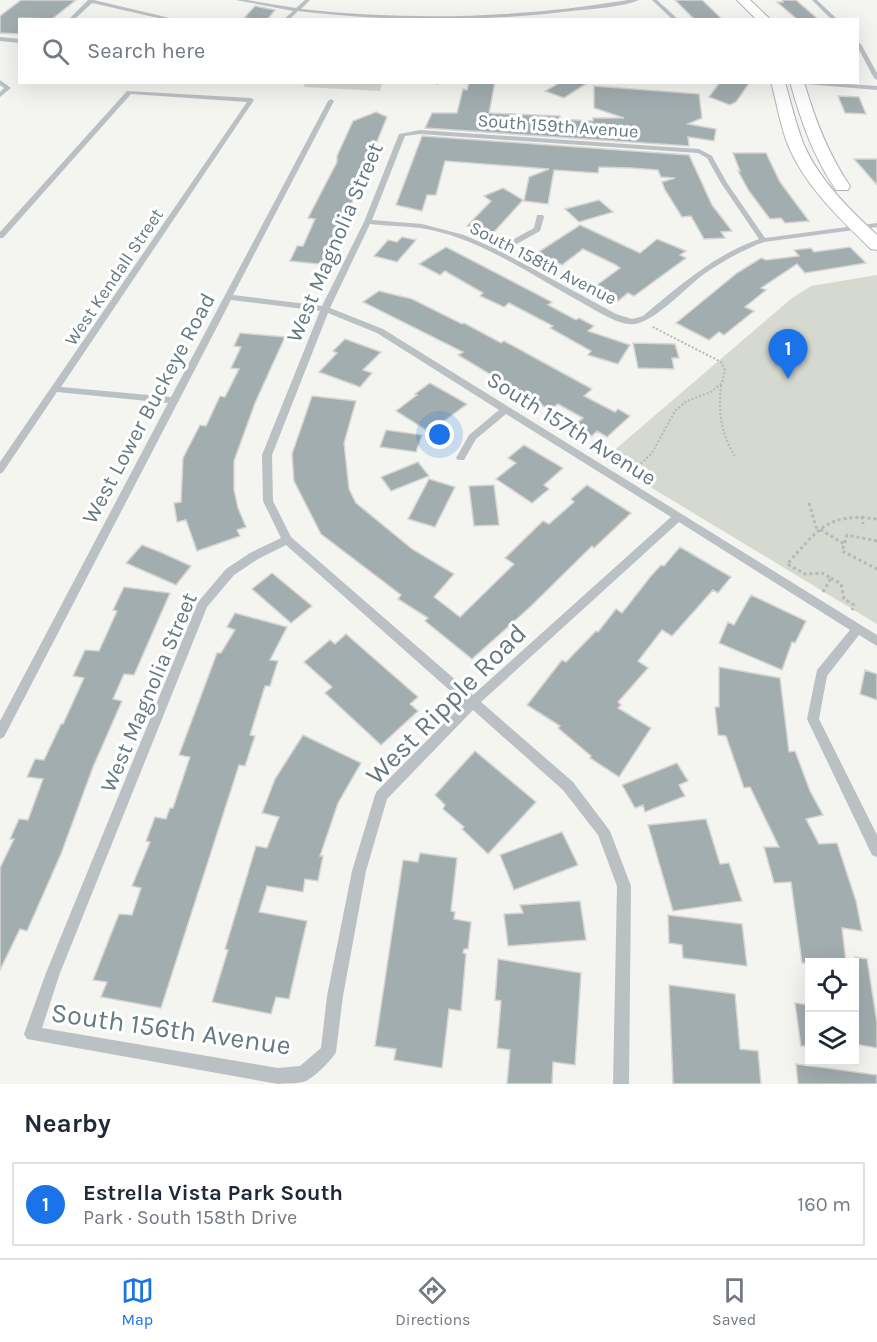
<!DOCTYPE html>
<html lang="en">
<head>
<meta charset="utf-8">
<style>
	:root { --surface:#fff; --page:#f6f6f7; --text:#1f2937; --muted:#747a83; --line:#e0e1e3; --accent:#1a73e8 }
	body { margin:0; font-family:Karla,sans-serif; background:var(--page); color:var(--text) }
	.controls { position:absolute; right:18px; bottom:18px; display:grid; overflow:hidden; border-radius:0px; box-shadow:0 6px 24px #0002 }
	.controls button { width:54px; height:54px; display:grid; place-items:center; padding:0; border:0; border-bottom:2px solid var(--line); background:var(--surface); color:var(--text); font:30px sans-serif }
	.you { position:absolute; left:440px; top:435px; width:21px; height:21px; margin:-15px; border:4px solid #fff; border-radius:50%; background:#1a73e8; box-shadow:0 0 0 9px #1a73e833 }
	.badge { display:grid; place-items:center; width:39px; height:39px; border-radius:50%; background:var(--accent); color:#fff; font-size:20px; font-weight:700 }
	.pin { position:absolute; translate:-50% -50px; filter:drop-shadow(0 2px 3px #0008) }
	.pin::after { content:''; position:absolute; top:32px; width:21px; height:18px; background:inherit; clip-path:polygon(0 0,100% 0,50% 100%) }
	.list { margin:0; padding:0; list-style:none }
	h2 { display:flex; justify-content:space-between; align-items:center; height:78px; margin:0; padding:0 24px; font-size:26px }
	h2 small { font-size:20px; font-weight:400; color:var(--muted) }
	.list li { display:grid; grid-template-columns:39px 1fr auto; gap:18px; align-items:center; box-sizing:border-box; height:84px; margin:0 12px 12px; padding:0 12px; border:2px solid var(--line); border-radius:0px }
	.list b { display:block; font-size:22px; white-space:nowrap }
	.list p { margin:0; font-size:20px; white-space:nowrap; color:var(--muted) }
	.list em { font-size:20px; font-style:normal; color:var(--muted) }
	.icon { flex:none; width:33px; height:33px; fill:none; stroke:currentColor; stroke-width:2; stroke-linecap:round; stroke-linejoin:round }
	.map { position:relative; flex:none; width:877px; height:1084px; overflow:hidden }
	.search { position:absolute; background:var(--surface); box-shadow:0 6px 24px #0002; left:18px; right:18px; top:18px; height:66px; display:flex; align-items:center; gap:15px; box-sizing:border-box; padding:0 21px; border-radius:0px; color:var(--muted); font-size:22px }
	.sheet { height:174px; background:var(--surface) }
	nav { display:flex; justify-content:space-around; align-items:center; box-sizing:border-box; height:84px; border-top:2px solid var(--line); background:var(--surface); font-size:16px; color:var(--muted) }
	nav a { display:grid; justify-items:center; gap:3px }
	nav .on { color:var(--accent) }
	.map>svg:first-child { display:block }
</style>
</head>
<body>
<div class="map">
<svg width="877" height="1084" viewBox="0 0 877 1084">
	<rect width="100%" height="100%" fill="#f4f4f0"/>
	<!-- green -->
	<path fill="#d5d9d0" d="M306,83V82L382,83L380,91L303,87Z
		M877,275V624L604,459L792,298L811,286Z"/>
	<!-- building -->
	<path fill="#a2adb0" stroke="#d6d5d3" stroke-width="1.5" d="M21,0H76L52,19L20,18V34L0,33V16Z
		M675,0H702L723,20H695Z
		M782,0H796L819,20H798L777,2H783Z
		M255,6L275,10L267,20L244,18Z
		M469,82H495L489,113L560,116L559,119L593,121V118H624L594,108V86L699,94L702,118L688,124L716,129L714,141L688,137L689,146L425,128L432,113H457L463,89L467,90Z
		M561,82H589L564,98L545,91Z
		M720,82H750L736,102L730,105L709,97Z
		M838,96L859,97L866,114L845,113Z
		M376,112L387,117L328,261H321L319,264L290,261L297,246H303L315,219L308,218L337,162V156L353,121Z
		M422,136L689,155L712,205L732,231L721,232L725,238L704,239L691,216L682,217L665,190L662,182L675,178L661,177L658,170L631,168L599,167L598,173L554,170L548,204L524,201L529,177L549,169L445,161L436,195H427L422,211L396,205Z
		M733,153H766L780,182L809,221L785,223L781,218L770,219L749,191L738,171H740Z
		M854,159H877V185Z
		M503,188L523,200L493,233L467,226L491,201L484,196Z
		M599,200L613,212L579,222L565,209Z
		M580,225L640,253L657,239L686,251L680,255L686,258L634,296L628,293L618,301L599,292L604,288L597,285L620,268L616,265L583,249L562,265L537,253Z
		M402,237L416,240L397,262L374,256L388,240L397,242Z
		M446,247L552,302L548,305L576,320L579,318L594,326L588,331L630,345L618,364L588,355L591,351L550,328L553,326L509,303L504,307L480,296L483,293L445,271L440,275L419,264Z
		M850,247L866,263L805,273L797,264L761,288L766,290L745,307L754,311L724,335L719,332L709,340L676,323L737,273L761,258L766,260L799,256L794,250L811,248L814,252Z
		M379,291L412,299L462,324L464,323L501,343L504,341L592,389L584,396L615,412L618,409L630,416L607,437L597,431L592,436L574,426L583,418L558,404L550,410L458,355L463,352L363,302Z
		M240,333L285,337L255,403L234,461V490L238,508L246,527L237,530L240,536L197,551L186,520L177,522L174,503L181,502L183,458L200,425L206,426L220,396L225,397L239,369L231,368L241,347L234,346Z
		M345,339L381,352L363,370L372,373L360,387L319,372L337,353L333,351Z
		M633,343L675,344L679,358H672L674,369L638,368Z
		M430,383L467,404L429,432L396,411L417,395L415,394Z
		M312,396L356,401L344,443L349,489L356,503L412,549L454,574L434,597L460,617L514,564L505,558L543,521L549,524L574,502L571,499L587,485L631,513L594,548L592,546L530,607L472,659L425,621L428,618L398,599L401,595L321,534L294,481L292,454Z
		M386,430L422,435L416,452L380,447Z
		M524,445L563,468L544,485L549,489L532,503L496,479L516,463L508,458Z
		M418,462L429,476L391,491L381,477Z
		M429,479L455,487L435,527L408,519Z
		M494,485L499,525L474,526L469,486Z
		M142,545L160,552L191,566L176,585L126,563Z
		M680,547L731,577L718,593L713,590L672,636L662,630L638,661L648,668L618,702L621,705L618,708L651,728L619,777L590,758L591,756L558,728L560,726L527,705L562,660L566,662L596,631L598,632L616,609L622,613L651,576L661,565L664,566Z
		M272,573L312,606L291,623L252,589Z
		M124,587L170,593L134,675L124,674L113,699L122,701L93,767L61,854L27,931L20,929L0,970V868L14,839H10L19,819L28,820L43,779L27,777L35,759L44,760L61,724H63L84,678L73,676L85,650L99,651L117,611L113,610Z
		M751,595L806,621L795,643L792,642L782,670L719,643L728,622L734,625Z
		M235,613L287,627L270,660L278,661L270,686H265L250,735L255,736L245,766L239,765L161,1008L101,997L107,982L93,980L119,914L132,915L141,888L132,886L150,842L146,841L155,817L166,819L170,808H173L190,757L179,755L217,653H221L235,630L227,627Z
		M346,634L418,697L410,704L418,711L381,745L325,693L332,687L304,662L330,640L335,644Z
		M719,667L780,678L789,752L795,751L810,791L823,815L806,819L819,844L837,843L856,901L862,931L842,928L846,963H802L791,882L774,883L764,847H779L750,787L744,788L726,736L718,735L715,707H719Z
		M865,670L877,674V700L860,694Z
		M303,735L361,763L338,803L320,856H323L318,881L305,879L303,892L267,886L259,912L307,921L289,999L276,997L271,1014L212,1002L228,950L225,949L256,846L267,848L279,817L262,813L275,779Z
		M475,751L536,802L488,854L462,829L464,827L443,809L445,805L435,795Z
		M677,763L688,781L679,785L685,796L645,812L643,805L635,808L622,785Z
		M706,819L720,864L729,863L742,901L673,911L648,825Z
		M562,832L578,865L514,890L500,855Z
		M420,853L457,858L451,911L455,912L454,919L471,922L468,949H464L463,953L466,954L461,1011L449,1009L442,1068L394,1060L396,1049L375,1046L403,860L418,862Z
		M580,901L586,940L508,946L504,914L523,913L520,905Z
		M668,915L742,924L747,966L683,958L682,945L669,943Z
		M855,957L867,959L877,1023V1048L855,1044Z
		M498,959L581,973L575,1065L553,1062L552,1084H507L510,1050L497,1048L501,1001L495,1000Z
		M669,985L735,994L740,1049L758,1051L761,1084H673Z
		M795,1003L810,1005V1046H801Z
		M796,1064L877,1075V1084H798Z"/>
	<g fill="none" stroke-linecap="round" stroke-linejoin="round">
		<defs>
			<path id="major" d="M737,0H750L771,20H757Z
				M771,82H785C791,103 796,125 804,145C820,181 849,209 877,235V250L871,249C839,218 805,186 788,145C780,125 777,103 771,82Z
				M790,82H804C815,120 828,154 850,186L848,190H836C813,156 801,121 790,82Z"/>
		</defs>
		<!-- major casing -->
		<use href="#major" stroke="#aeb4b7" stroke-width="2"/>
		<!-- path-far1 -->
		<path stroke="#b5b9bb" stroke-width="2" stroke-dasharray="2 2" stroke-linecap="butt" d="M721,385C718,412 721,435 736,458
			M632,472L652,453L675,411L687,401L711,392L722,383L725,370L721,362L651,326"/>
		<!-- path -->
		<path stroke="#b5b9bb" stroke-width="3" stroke-dasharray="3 3" stroke-linecap="butt" d="M809,503L816,527L844,544
			M862,516L863,524
			M877,541L847,535L842,551L877,569
			M831,578L841,584L844,599L854,605L852,610
			M823,592L831,578L822,573L805,574L787,564C818,530 827,512 877,519"/>
		<!-- minor -->
		<path fill="#bac0c3" fill-rule="evenodd" d="M88,0H94L178,20H167L92,3L74,20H68Z
			M236,0H247L296,8L305,0H310L301,9C411,21 519,18 628,0H639C623,7 591,9 572,11C481,22 390,22 298,11L289,20H283L293,11Z
			M652,0H657L679,20H673Z
			M812,0H817L838,20H832Z
			M0,37L20,39V43L0,41Z
			M858,42L861,44L877,73V80L874,78L858,48Z
			M0,80L11,88L0,97V92L4,88L0,85Z
			M434,82H440V83L437,85Z
			M782,82H819L877,86V90Z
			M127,91L251,98L254,100L61,387L171,397L328,101L331,99L334,101L233,295L322,306L364,222L399,134L420,130L699,149L712,156L727,183L765,238L877,223V227L764,242C743,250 723,261 704,274C685,288 657,320 635,324C619,327 591,307 577,300C529,273 475,236 420,228C404,226 387,226 370,224L330,308L383,329L877,635V646L859,635L827,676L819,719L877,835V857L872,855L807,719L817,670L850,630L679,522L481,702L573,782L610,831L631,886L629,1084H613L617,886L598,835L563,790L473,710L387,799L366,871L343,996L336,1052C332,1060 312,1080 303,1082C295,1084 286,1083 278,1084L27,1039L24,1034L46,973L198,602L226,569L250,553L281,538L263,501L262,455L320,311L231,300L4,737L0,739V721L168,403L57,392L3,472L0,474V462L247,102L131,94L3,238H0V232ZM420,134L698,153L707,158L721,183L759,239C714,255 679,286 643,316L632,319L616,314L502,252L540,231L544,217L543,215H537L534,228L496,249L464,235L422,224L372,220L405,136ZM328,313L377,333L499,410L469,435L456,458L458,460H464L476,439L506,414L671,517L473,695L291,537L273,501L272,455ZM286,545L464,703L377,791L375,795L352,871L327,996L321,1048L300,1066L278,1068L42,1028L60,973L207,607L234,575L258,559Z"/>
		<!-- major -->
		<use href="#major" fill="#fff" fill-rule="evenodd"/>
	</g>
	<g text-anchor="middle" stroke-width="6" stroke-linejoin="round" paint-order="stroke">
		<!-- far-street labels -->
		<g font-size="18" fill="#647981" stroke="#fff">
			<text transform="translate(558 126) rotate(4)" y="6">South 159th Avenue</text>
			<text transform="translate(543 263) rotate(27)" y="6">South 158th Avenue</text>
			<text transform="translate(114 277) rotate(-56)" y="6">West Kendall Street</text>
		</g>
		<!-- street labels -->
		<g font-size="22" fill="#647981" stroke="#fff">
			<text transform="translate(334 242) rotate(-67)" y="8">West Magnolia Street</text>
			<text transform="translate(148 408) rotate(-62)" y="8">West Lower Buckeye Road</text>
			<text transform="translate(572 428) rotate(32)" y="8">South 157th Avenue</text>
			<text transform="translate(148 692) rotate(-67)" y="8">West Magnolia Street</text>
		</g>
		<!-- near-street labels -->
		<g font-size="27" fill="#647981" stroke="#fff">
			<text transform="translate(446 704) rotate(-45)" y="9">West Ripple Road</text>
			<text transform="translate(171 1029) rotate(8)" y="9">South 156th Avenue</text>
		</g>
	</g>
</svg>
<div class="controls">
<button><svg class="icon" aria-label="locate" viewBox="0 0 24 24"><circle cx="12" cy="12" r="6"/><path d="M12 2v4M12 18v4M2 12h4M18 12h4"/></svg></button>
<button><svg class="icon" aria-label="layers" viewBox="0 0 24 24"><path d="M12 4l9 5-9 5-9-5zM3 14l9 5 9-5"/></svg></button>
</div>
<div class="you"></div>
<div class="pin badge" style="left:788px;top:379px">1</div>
<div class="search"><svg class="icon" aria-label="search" viewBox="0 0 24 24"><circle cx="10" cy="10" r="6"/><path d="M15 15l6 6"/></svg>Search here</div>
</div>
<section class="sheet">
<h2>Nearby<small></small></h2>
<ul class="list">
<li><span class="badge">1</span><div><b>Estrella Vista Park South</b><p>Park · South 158th Drive</p></div><em>160 m</em></li>
</ul>
</section>
<nav>
<a class="on"><svg class="icon" aria-label="map" viewBox="0 0 24 24"><path d="M3 6l6-2 6 2 6-2v14l-6 2-6-2-6 2zM9 4v14M15 6v14"/></svg>Map</a>
<a><svg class="icon" aria-label="directions" viewBox="0 0 24 24"><path d="M12 3l9 9-9 9-9-9zM9 14v-3h6M13 9l2 2-2 2"/></svg>Directions</a>
<a><svg class="icon" aria-label="saved" viewBox="0 0 24 24"><path d="M7 4h10v16l-5-4-5 4z"/></svg>Saved</a>
</nav>
</body>
</html>
